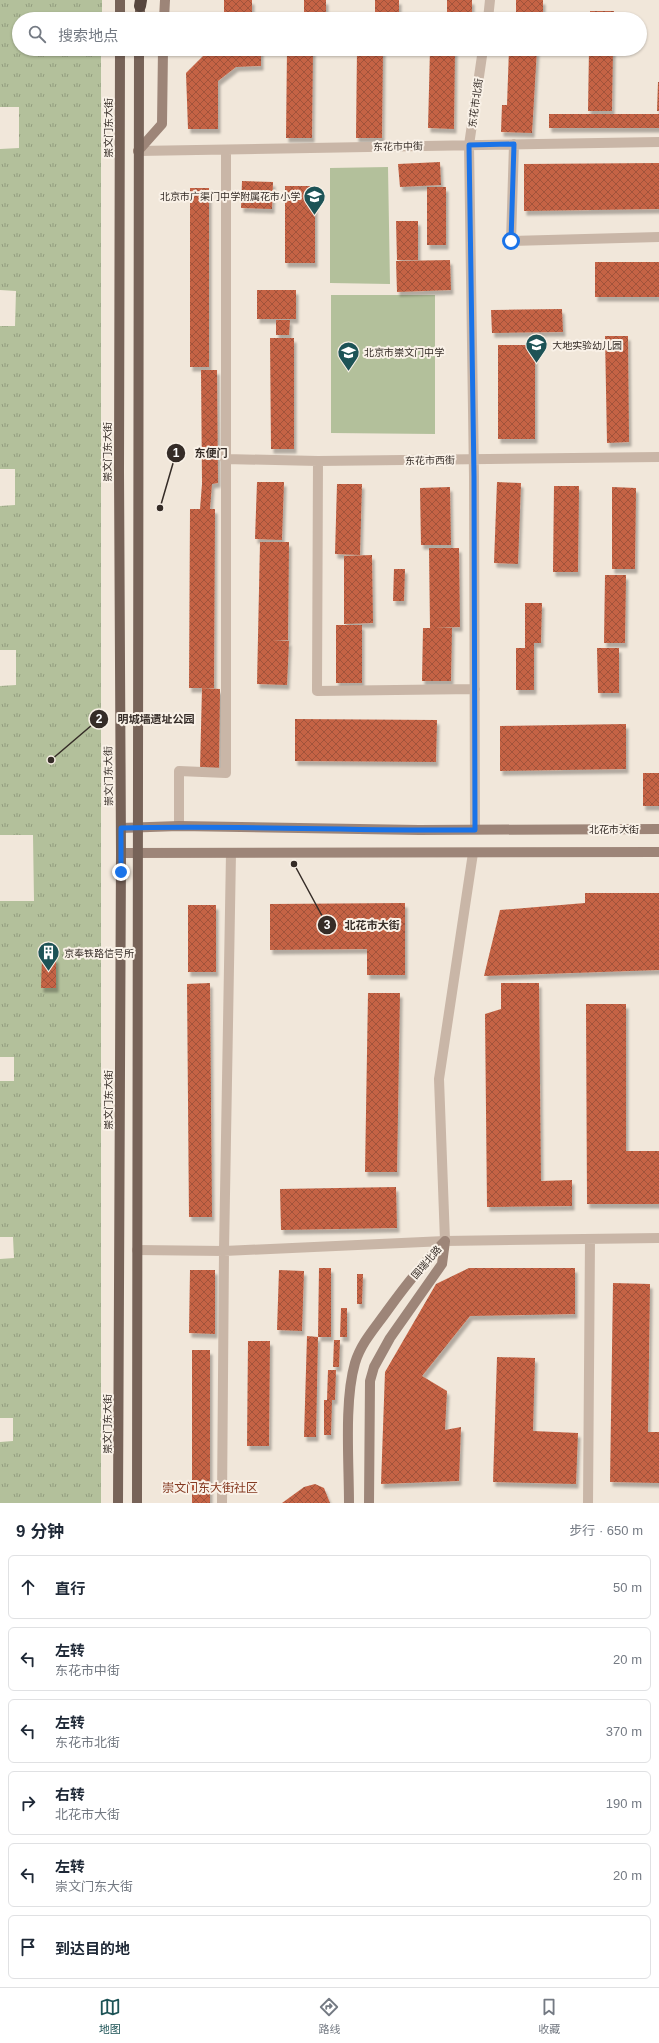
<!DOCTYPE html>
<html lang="zh">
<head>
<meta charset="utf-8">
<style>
	:root { --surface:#fff; --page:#f6f6f7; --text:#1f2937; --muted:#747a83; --line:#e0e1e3; --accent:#1d5356 }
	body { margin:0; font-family:Helvetica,"Noto Sans SC",sans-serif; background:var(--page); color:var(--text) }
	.stop { position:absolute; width:12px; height:12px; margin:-9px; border:3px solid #1a73e8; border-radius:50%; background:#fff }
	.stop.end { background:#1a73e8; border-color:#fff; box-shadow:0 1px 4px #0008 }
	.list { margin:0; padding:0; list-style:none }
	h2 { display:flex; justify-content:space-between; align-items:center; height:52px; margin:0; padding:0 16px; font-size:17px }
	h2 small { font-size:13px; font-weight:400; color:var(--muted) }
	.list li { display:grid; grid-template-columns:26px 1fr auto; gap:12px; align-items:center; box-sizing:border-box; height:64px; margin:0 8px 8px; padding:0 8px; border:1px solid var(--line); border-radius:6px }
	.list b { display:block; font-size:15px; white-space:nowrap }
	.list p { margin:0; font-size:13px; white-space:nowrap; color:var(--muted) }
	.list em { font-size:13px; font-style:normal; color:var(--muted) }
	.icon { flex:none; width:22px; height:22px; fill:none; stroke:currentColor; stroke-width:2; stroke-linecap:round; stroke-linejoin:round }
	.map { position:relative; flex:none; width:659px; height:1503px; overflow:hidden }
	.search { position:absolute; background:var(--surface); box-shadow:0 1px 3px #0004; left:12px; right:12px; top:12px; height:44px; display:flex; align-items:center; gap:10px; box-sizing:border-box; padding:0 14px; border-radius:22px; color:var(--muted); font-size:15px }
	.sheet { height:484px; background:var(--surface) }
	nav { display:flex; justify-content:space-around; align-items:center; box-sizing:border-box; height:56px; border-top:1px solid var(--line); background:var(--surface); font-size:11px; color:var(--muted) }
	nav a { display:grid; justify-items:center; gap:2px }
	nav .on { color:var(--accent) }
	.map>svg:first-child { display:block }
</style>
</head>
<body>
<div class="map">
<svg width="659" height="1503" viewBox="0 0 659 1503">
	<defs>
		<pattern id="grass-tufts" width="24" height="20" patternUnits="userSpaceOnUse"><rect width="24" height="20" fill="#b3c09b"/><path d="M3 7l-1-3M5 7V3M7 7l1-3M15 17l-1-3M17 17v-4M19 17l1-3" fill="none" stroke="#929c7e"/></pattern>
		<pattern id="building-cross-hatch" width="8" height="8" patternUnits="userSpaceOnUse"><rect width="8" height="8" fill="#c56445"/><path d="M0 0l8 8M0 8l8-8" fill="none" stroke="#a1533a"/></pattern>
		<filter id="shadow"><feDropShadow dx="2.5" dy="4.5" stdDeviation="1" flood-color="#0004"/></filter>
	</defs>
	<rect width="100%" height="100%" fill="#f1e7da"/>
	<!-- grass -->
	<path fill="url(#grass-tufts)" d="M0,0H102V19H19V49H101V1503H0V1442L13,1441V1418H0V1259L14,1258L13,1237H0V1081H14V1057H0V901H34L33,835H0V686L16,685V650H0V506L15,505V469H0V326H15L16,291L0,290V149L19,148V107H0Z"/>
	<!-- pitch -->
	<path fill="#b3c09b" d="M388,167L390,284L330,283V168Z
		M331,295H435V434L331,433Z"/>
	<!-- building -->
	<path fill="url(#building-cross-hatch)" filter="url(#shadow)" d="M224,0H252V19H224Z
		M304,0H326V14H304Z
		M375,0H399V15H375Z
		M447,0H472V15H447Z
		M516,0H543V19H516Z
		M590,11H614V19H590Z
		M210,49H261V66L236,67L218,81V129H188L186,73Z
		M287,49H313L312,138H286Z
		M357,49H383L382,138H356Z
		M430,49H455L454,129L428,128Z
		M509,49H537L532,133L501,132L502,105H507Z
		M589,49H613L612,111H588Z
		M658,82H659V111H657Z
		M549,114H659V128H549Z
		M440,162L441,185L400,187L398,164Z
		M659,163V209L524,211V164Z
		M242,181L273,182L272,209L241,208Z
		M285,186H315V263H285Z
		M427,187H446V245H427Z
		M190,188H209V367H190Z
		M396,221H418V260H397Z
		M450,260L451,290L397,292L396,261Z
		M595,262H659V297H595Z
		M257,290H296V319H257Z
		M562,309L563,332L492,333L491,310Z
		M276,320H290L289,335H276Z
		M605,336H628L629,442L607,443Z
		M270,338H294V449H271Z
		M498,345H535V439H498Z
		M201,370H217L218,483L212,484L210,509H215L214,688H189L190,509H200L202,484Z
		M257,482H284L282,540L255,539Z
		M497,482L521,483L518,564L494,563Z
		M337,484H362L360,555L335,554Z
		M554,486H579L578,572H553Z
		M450,487L451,545H421L420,488Z
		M612,487L636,488L635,569H612Z
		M260,542H289L288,640H273L289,641L287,685L257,684Z
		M429,548H459L460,627L435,628H452L451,681H422L423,628H430Z
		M372,555L373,623L344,624V556Z
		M394,569H405L404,601H393Z
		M605,575H626L625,643H604Z
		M525,603H542L541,643H534V690H516V648H525Z
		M336,625H362V683H336Z
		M597,648H619V693H598Z
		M202,688L220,689L219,769H200Z
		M295,719L437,720L436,762L295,761Z
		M626,724V769L500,771V726Z
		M643,773H659V806H643Z
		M585,893H659V970L484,976L500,910L585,903Z
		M405,903V975H367V949L270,950V904Z
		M188,905H216V972H188Z
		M42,958H56V988H41Z
		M210,983L212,1217H189L187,984Z
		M501,983H539L541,1181L572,1180V1206L487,1207L485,1014L501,1009Z
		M368,993H400L397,1172H365Z
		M586,1004H626V1151H659V1204H587Z
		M396,1187L397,1228L281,1230L280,1189Z
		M319,1268H331V1337H318Z
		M469,1268H575V1314L470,1316L422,1376L447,1391L445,1430L461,1427L459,1481L381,1484L385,1372L436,1284Z
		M190,1270H215V1334L189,1333Z
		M279,1270L304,1271L302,1331L277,1330Z
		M357,1274H363L362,1304H357Z
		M613,1283L650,1284L648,1432H659V1483L610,1482Z
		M341,1308H347V1337H340Z
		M307,1336L318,1337L316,1437H304Z
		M334,1340H340L339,1367H333Z
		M248,1341H270L269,1446H247Z
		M192,1350H210V1503H192Z
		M497,1357L535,1358L533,1431L578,1433L576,1484L493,1482Z
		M328,1370H336L335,1400H332L331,1435H324V1400H327Z
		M315,1484L324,1488L330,1503H282L304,1487Z"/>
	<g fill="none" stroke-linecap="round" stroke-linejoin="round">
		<!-- street -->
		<path stroke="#c9b6a7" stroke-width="10" d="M488,19L490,0
			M514,144L511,241L659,237
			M138,151L659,142
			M225,459L318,461L659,457
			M318,461L317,691L475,689
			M179,826V771L226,773V150
			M475,829L474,476L469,145L483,49
			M445,1241L439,1079L473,853
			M137,1250L224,1251L445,1241L659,1238
			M222,1503L224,1251L231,853
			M588,1503L590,1239"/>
		<!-- secondary -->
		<path stroke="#9d8578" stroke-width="10" d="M164,19L165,0
			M138,151L162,124L163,49
			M121,828L179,826L419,830L659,829
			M121,853L659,852
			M349,1503C349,1462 344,1401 355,1363C361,1343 375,1328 387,1311C405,1286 423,1263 445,1241
			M369,1503L370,1381L374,1367L390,1338L442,1264L445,1241"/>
		<!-- primary -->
		<path stroke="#776358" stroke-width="10" d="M120,19V0
			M140,19V0
			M118,1503L121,853L119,471L120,49
			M137,1503L139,49"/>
		<!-- highway -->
		<path stroke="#56463e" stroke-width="12" d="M140,6L141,0"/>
	</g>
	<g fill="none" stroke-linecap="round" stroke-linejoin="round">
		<!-- route -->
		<path stroke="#1a73e8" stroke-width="5" d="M121,872V828C239,825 357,831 475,830L474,476L469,145L514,144L511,241"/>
	</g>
	<!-- icons -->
	<defs>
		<symbol id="school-pin" viewBox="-11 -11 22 30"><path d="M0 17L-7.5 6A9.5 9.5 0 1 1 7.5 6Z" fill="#1d5356" stroke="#f9f1e7"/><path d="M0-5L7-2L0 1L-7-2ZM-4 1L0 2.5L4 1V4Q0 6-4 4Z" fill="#fff"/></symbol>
		<symbol id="building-pin" viewBox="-11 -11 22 30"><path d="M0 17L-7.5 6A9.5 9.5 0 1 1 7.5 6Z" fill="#1d5356" stroke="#f9f1e7"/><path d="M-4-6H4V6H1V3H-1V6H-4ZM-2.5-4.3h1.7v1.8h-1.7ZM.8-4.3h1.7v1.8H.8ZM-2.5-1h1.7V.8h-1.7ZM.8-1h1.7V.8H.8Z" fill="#fff"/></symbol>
	</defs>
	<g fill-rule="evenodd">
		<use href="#school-pin" x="302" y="184" width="25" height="34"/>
		<use href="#school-pin" x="524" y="332" width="25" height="34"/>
		<use href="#school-pin" x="336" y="340" width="25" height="34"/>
		<use href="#building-pin" x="36" y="940" width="25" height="34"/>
	</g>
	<g text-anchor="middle" stroke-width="4" stroke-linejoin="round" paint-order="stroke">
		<!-- street labels -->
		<g font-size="10" fill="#352c27" stroke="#f9f1e7">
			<text transform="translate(475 103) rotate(-82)" y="4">东花市北街</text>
			<text transform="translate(108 128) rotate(-90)" y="4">崇文门东大街</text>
			<text transform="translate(398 146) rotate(-1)" y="4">东花市中街</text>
			<text transform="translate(107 452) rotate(-90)" y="4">崇文门东大街</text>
			<text transform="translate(430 460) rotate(-1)" y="4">东花市西街</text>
			<text transform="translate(108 776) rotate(-91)" y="4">崇文门东大街</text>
			<text x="614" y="833">北花市大街</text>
			<text transform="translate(108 1100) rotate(-90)" y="4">崇文门东大街</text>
			<text transform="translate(426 1262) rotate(-49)" y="4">国瑞北路</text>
			<text transform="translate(107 1424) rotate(-90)" y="4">崇文门东大街</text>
		</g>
		<!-- poi labels -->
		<g font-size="10" fill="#352c27" stroke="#f9f1e7" text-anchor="start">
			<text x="300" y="200" text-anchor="end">北京市广渠门中学附属花市小学</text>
			<text x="552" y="349">大地实验幼儿园</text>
			<text x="364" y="356">北京市崇文门中学</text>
			<text x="64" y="957">京奉铁路信号所</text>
		</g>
		<!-- quarter labels -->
		<g font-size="12" fill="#843921" stroke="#f9f1e7">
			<text x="210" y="1492">崇文门东大街社区</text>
		</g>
	</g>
	<!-- callouts -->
	<path fill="none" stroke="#352c27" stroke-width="1.5" d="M160 508L176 453M51 760L99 719M294 864L327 925"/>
	<g fill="#352c27" stroke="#f9f1e7" stroke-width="1.5">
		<circle cx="160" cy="508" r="4"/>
		<circle cx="51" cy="760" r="4"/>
		<circle cx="294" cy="864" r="4"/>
		<circle cx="176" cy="453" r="10"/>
		<circle cx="99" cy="719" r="10"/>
		<circle cx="327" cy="925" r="10"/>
	</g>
	<g font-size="12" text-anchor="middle" font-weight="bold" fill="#fff">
		<text x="176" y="457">1</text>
		<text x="99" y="723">2</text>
		<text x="327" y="929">3</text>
	</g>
	<g font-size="11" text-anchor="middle" font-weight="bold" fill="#352c27" stroke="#f9f1e7" stroke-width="4" stroke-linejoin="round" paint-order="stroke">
		<text x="211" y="457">东便门</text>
		<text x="156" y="723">明城墙遗址公园</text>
		<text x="372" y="929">北花市大街</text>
	</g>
</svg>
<div class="stop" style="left:511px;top:241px"></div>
<div class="stop end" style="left:121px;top:872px"></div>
<div class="search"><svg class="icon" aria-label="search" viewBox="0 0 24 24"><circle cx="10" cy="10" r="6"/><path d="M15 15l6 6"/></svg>搜索地点</div>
</div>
<section class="sheet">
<h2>9 分钟<small>步行 · 650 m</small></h2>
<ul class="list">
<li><svg class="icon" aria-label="ahead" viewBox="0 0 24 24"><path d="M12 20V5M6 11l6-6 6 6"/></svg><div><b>直行</b></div><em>50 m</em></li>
<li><svg class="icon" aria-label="left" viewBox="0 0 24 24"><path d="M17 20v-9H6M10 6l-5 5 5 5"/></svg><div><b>左转</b><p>东花市中街</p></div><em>20 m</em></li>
<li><svg class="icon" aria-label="left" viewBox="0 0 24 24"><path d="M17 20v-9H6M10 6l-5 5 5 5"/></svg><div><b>左转</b><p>东花市北街</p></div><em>370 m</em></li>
<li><svg class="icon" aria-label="right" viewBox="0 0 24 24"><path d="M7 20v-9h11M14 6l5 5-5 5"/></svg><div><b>右转</b><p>北花市大街</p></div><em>190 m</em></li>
<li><svg class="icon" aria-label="left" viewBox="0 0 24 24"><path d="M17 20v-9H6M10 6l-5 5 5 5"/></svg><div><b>左转</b><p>崇文门东大街</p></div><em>20 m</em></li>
<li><svg class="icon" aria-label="arrive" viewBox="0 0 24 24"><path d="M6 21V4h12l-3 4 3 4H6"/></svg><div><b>到达目的地</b></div></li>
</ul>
</section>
<nav>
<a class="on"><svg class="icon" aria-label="map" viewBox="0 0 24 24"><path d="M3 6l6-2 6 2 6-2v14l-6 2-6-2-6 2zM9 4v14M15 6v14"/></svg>地图</a>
<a><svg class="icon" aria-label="directions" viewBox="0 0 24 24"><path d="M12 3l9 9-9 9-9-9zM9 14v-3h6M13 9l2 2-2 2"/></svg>路线</a>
<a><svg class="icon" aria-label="saved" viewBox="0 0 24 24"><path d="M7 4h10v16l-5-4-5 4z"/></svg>收藏</a>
</nav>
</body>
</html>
